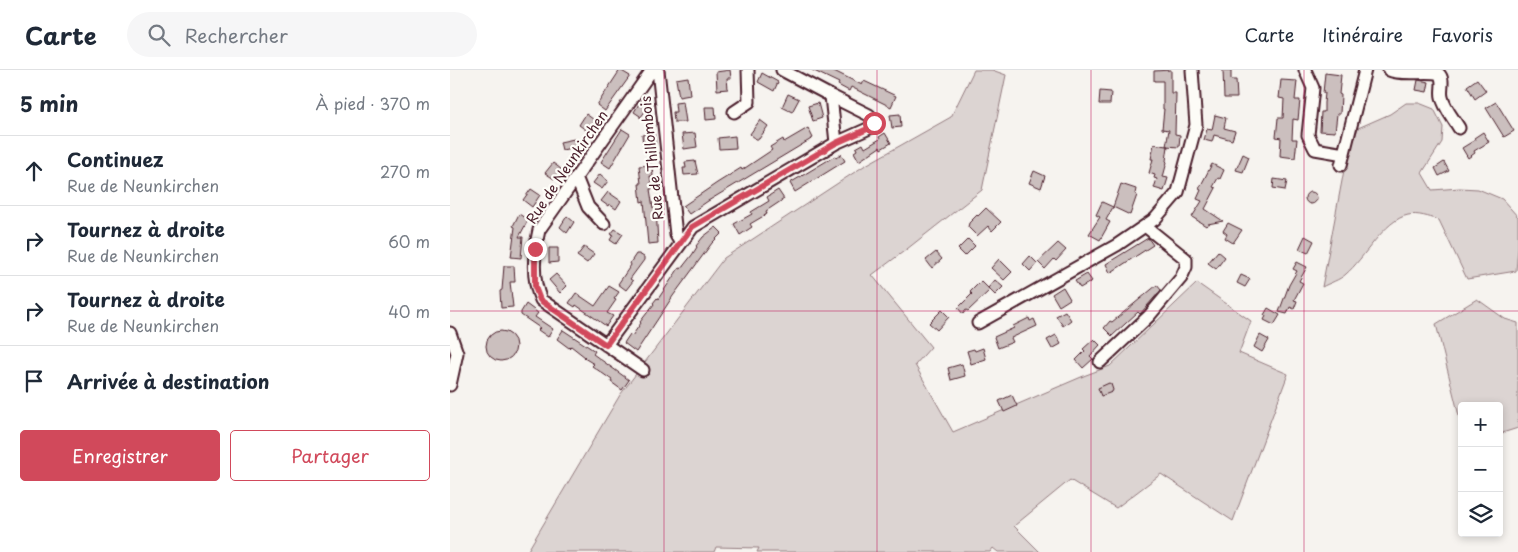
<!DOCTYPE html>
<html lang="fr">
<head>
<meta charset="utf-8">
<style>
	:root { --surface:#fff; --page:#f6f6f7; --text:#1f2937; --muted:#747a83; --line:#e0e1e3; --accent:#d1495b }
	body { margin:0; font-family:"Playpen Sans",sans-serif; background:var(--page); color:var(--text) }
	.controls { position:absolute; right:15px; bottom:15px; display:grid; overflow:hidden; border-radius:5px; box-shadow:0 2px 8px #0003 }
	.controls button { width:45px; height:45px; display:grid; place-items:center; padding:0; border:0; border-bottom:1px solid var(--line); background:var(--surface); color:var(--text); font:25px sans-serif }
	.stop { position:absolute; width:15px; height:15px; margin:-11px; border:4px solid #d1495b; border-radius:50%; background:#fff }
	.stop.end { background:#d1495b; border-color:#fff; box-shadow:0 1px 5px #0008 }
	.list { margin:0; padding:0; list-style:none }
	h2 { display:flex; justify-content:space-between; align-items:center; height:65px; margin:0; padding:0 20px; font-size:21px }
	h2 small { font-size:16px; font-weight:400; color:var(--muted) }
	.list li { display:grid; grid-template-columns:32px 1fr auto; gap:15px; align-items:center; box-sizing:border-box; height:70px; padding:0 20px; border-top:1px solid var(--line) }
	.list b { display:block; font-size:19px; white-space:nowrap }
	.list p { margin:0; font-size:16px; white-space:nowrap; color:var(--muted) }
	.list em { font-size:16px; font-style:normal; color:var(--muted) }
	.actions { display:flex; gap:10px; padding:15px 20px }
	.actions a { flex:1; padding:11px 0; border:1px solid var(--accent); border-radius:5px; text-align:center; font-size:18px; color:var(--accent) }
	.actions .main { background:var(--accent); color:#fff }
	.icon { flex:none; width:28px; height:28px; fill:none; stroke:currentColor; stroke-width:2; stroke-linecap:round; stroke-linejoin:round }
	.map { position:relative; flex:none; width:1068px; height:482px; overflow:hidden }
	header { display:flex; align-items:center; gap:30px; box-sizing:border-box; height:70px; padding:0 25px; background:var(--surface); border-bottom:1px solid var(--line) }
	header strong { font-size:24px }
	nav { display:flex; gap:28px; margin-inline-start:auto; font-size:18px }
	.search { width:350px; height:45px; background:var(--page); display:flex; align-items:center; gap:12px; box-sizing:border-box; padding:0 18px; border-radius:28px; color:var(--muted); font-size:19px }
	main { display:flex }
	aside { flex:1; background:var(--surface) }
	.map>svg:first-child { display:block }
</style>
</head>
<body>
<header>
<strong>Carte</strong>
<div class="search"><svg class="icon" aria-label="search" viewBox="0 0 24 24"><circle cx="10" cy="10" r="6"/><path d="M15 15l6 6"/></svg>Rechercher</div>
<nav><a>Carte</a><a>Itinéraire</a><a>Favoris</a></nav>
</header>
<main>
<aside>
<h2>5 min<small>À pied · 370 m</small></h2>
<ul class="list">
<li><svg class="icon" aria-label="ahead" viewBox="0 0 24 24"><path d="M12 20V5M6 11l6-6 6 6"/></svg><div><b>Continuez</b><p>Rue de Neunkirchen</p></div><em>270 m</em></li>
<li><svg class="icon" aria-label="right" viewBox="0 0 24 24"><path d="M7 20v-9h11M14 6l5 5-5 5"/></svg><div><b>Tournez à droite</b><p>Rue de Neunkirchen</p></div><em>60 m</em></li>
<li><svg class="icon" aria-label="right" viewBox="0 0 24 24"><path d="M7 20v-9h11M14 6l5 5-5 5"/></svg><div><b>Tournez à droite</b><p>Rue de Neunkirchen</p></div><em>40 m</em></li>
<li><svg class="icon" aria-label="arrive" viewBox="0 0 24 24"><path d="M6 21V4h12l-3 4 3 4H6"/></svg><div><b>Arrivée à destination</b></div></li>
</ul>
<div class="actions"><a class="main">Enregistrer</a><a>Partager</a></div>
</aside>
<div class="map">
<svg width="1068" height="482" viewBox="0 0 1068 482">
	<rect width="100%" height="100%" fill="#f6f3ef"/>
	<filter id="ink" filterUnits="userSpaceOnUse"><feTurbulence type="fractalNoise" baseFrequency=".02" numOctaves="2"/><feDisplacementMap in="SourceGraphic" scale="10" xChannelSelector="R" yChannelSelector="G"/><feConvolveMatrix kernelMatrix="1 2 1 2 8 2 1 2 1" color-interpolation-filters="sRGB"/></filter>
	<g filter="url(#ink)">
		<!-- green -->
		<path fill="#dcd4d2" stroke="#937a7e" d="M524,0H542L556,5L532,120L457,179L422,205L481,277L465,295L503,362L636,305L660,296L747,213L801,251L789,283L838,304L783,451L711,404L666,438L620,410L564,456L590,482H548L543,478L540,482H307L309,478L266,477L264,482H77L170,325L274,188L414,96L501,47Z
			M956,33H969L984,39L993,57L992,72L972,103L982,120L1010,118L1028,119L1052,129L1068,147V177L1066,201L1017,209L989,150C979,147 968,143 958,145C934,150 914,189 896,204C890,210 879,213 872,217L894,100L908,58L940,44Z
			M1027,229L1055,249L1068,253V358L1049,364V336H1012V358L986,254Z"/>
		<!-- building -->
		<path fill="#cbbfbe" stroke="#4a1f2b" d="M170,0L180,6L155,41L147,35Z
			M280,0L281,8H277L278,19L267,20L266,2Z
			M362,0H382L412,15L414,11L446,26L441,37L401,17L399,21L388,15L389,13Z
			M721,0V23H726L725,64L730,65L729,77L716,76H718L716,91L717,92L713,107L718,108L714,121L704,118L707,109L704,108L705,105L699,103L703,89H701L704,74L716,76L719,60L712,59L714,39H713V11H704V1Z
			M773,0H781V10H786L787,28H774Z
			M312,3L328,12L324,21L308,12Z
			M875,3L891,5L889,24L891,25L890,44H887L885,62L870,61L871,42H874V33L875,23H873Z
			M238,7L240,25L229,27L226,9Z
			M1027,9L1036,21L1025,29L1017,16Z
			M831,10L847,11L845,30H850L848,50L843,49L842,69H847L845,88L830,86L831,68L826,67L827,58L828,48H833L834,29L829,28Z
			M968,10L979,12L977,22L966,20Z
			M650,21L661,22L660,34H649Z
			M338,24L349,29L342,42L332,37Z
			M192,29L200,35L190,48V46L184,42Z
			M233,32L236,52H224L223,42H226L225,33Z
			M1046,32L1064,61L1054,67L1036,38Z
			M368,33L372,48L363,51L358,36Z
			M255,37H265L266,49L256,50Z
			M136,44L147,52L140,63L129,55Z
			M450,44L451,57L442,58L440,45Z
			M765,45L776,48L774,58L785,61L782,70L764,65L762,72L754,70L757,59L762,60Z
			M310,50L318,56L309,69H306L300,64Z
			M358,58L363,68L258,131L239,144L233,136L267,113L291,98L292,100L322,80L320,77L333,69L334,72Z
			M172,59L180,64L160,98L151,92Z
			M1033,62L1039,72L1024,81L1025,83L1018,88L1012,78L1025,70L1024,68Z
			M204,63L206,74L193,76L192,65Z
			M245,63L247,77L234,79L232,64Z
			M435,63L441,73L431,79L430,77L409,91L404,82L407,80L406,78L413,74L415,78L430,69L429,67Z
			M285,66L286,78L269,79L268,68Z
			M124,69L133,75L128,82L122,78L112,80L110,72Z
			M391,84L395,91L345,122L340,113L385,86L386,88Z
			M793,84L799,87L793,102L786,100Z
			M245,91L248,104L234,105L233,98H236L235,92Z
			M994,92L999,101L989,106L985,98Z
			M103,93L111,99L104,109L95,103Z
			M762,94L774,100L770,109L768,108L763,117L766,118L755,139L773,151L758,154L756,156L742,147L752,131L747,129L751,120L749,119Z
			M202,95L203,106H200L202,119H200L203,138H206L208,173L198,174L194,131L191,132L189,114H191L189,96Z
			M584,101L595,106L591,118L579,113Z
			M150,104L158,111L152,119L143,113Z
			M824,109L837,111L835,120L823,118Z
			M671,114L686,119L685,124L687,125L680,145L663,137Z
			M81,119L90,125L82,137L73,130Z
			M328,120L334,129L316,141L317,144L300,154L302,157L290,165L284,154L302,144L301,142L319,131L317,127Z
			M855 128a6 6 0 1 1 12 0a6 6 0 1 1-12 0Z
			M158,122L171,131L166,139L159,134L158,136L151,131Z
			M652,132L663,137L656,150L660,152L650,170L639,164L650,147L646,145Z
			M536,138L551,152L542,161L538,156L527,166L518,157L519,153L527,145L528,146Z
			M69,144L78,150L69,167H73L71,188L61,187L65,157L63,156Z
			M117,146L124,152L117,163L110,157Z
			M778,153L792,160L783,173L775,168L777,164L773,161Z
			M266,157L272,163L262,173L223,226L186,282L174,273L180,264L182,266L191,253L190,252L204,234L203,233L207,228L208,229L229,198L231,199L242,185L247,177L246,176L253,167Z
			M165,159L173,164L166,174L160,170L163,165L161,164Z
			M855,166L864,171L858,183L849,179Z
			M698,168L703,175L660,203L656,194Z
			M518,169L525,176L515,186L508,179Z
			M608,173L616,180L606,191L604,189L595,199L588,192Z
			M134,177L144,184L137,193L127,186Z
			M99,178H108V192L99,193Z
			M768,181L775,187L766,199L758,193Z
			M486,182L492,189L482,198L476,190Z
			M186,184H189L194,187V190L180,209L183,211L176,220L168,214L181,195L180,193Z
			M580,186L587,193L580,201L573,194Z
			M549,189L562,202L554,210L541,198Z
			M847,192L857,197L849,211L853,213L844,230L847,231L844,239L840,237L837,244L829,242L839,215L847,201L843,199Z
			M54,196H64L65,212H60L63,237L51,238L50,221L52,220Z
			M106,204L117,216L110,223L99,210Z
			M637,204L642,211L630,218L625,211Z
			M791,205L800,209L795,217L787,213Z
			M545,210L553,217L545,225L538,218Z
			M531,211L540,220L518,241L516,240L513,244L508,238L522,224L520,222Z
			M707,215L711,220L690,244L688,242L662,266L654,258L660,251L662,252Z
			M159,216L169,222L164,229L166,230L157,243L163,246L156,256L126,235L125,237L119,233L126,223L145,236Z
			M613,217L620,229L609,236L602,224Z
			M76,234L88,243L85,247L103,259L98,267L88,260L90,258L71,245V242Z
			M818,238L830,245L824,255L814,250L816,246L814,245Z
			M492,240L499,247L487,260L479,253Z
			M615,241L621,250L613,256L606,246Z
			M579,248L580,251L584,249L587,256L561,268L563,272L548,278L544,267L564,258L563,256Z
			M113,260L145,281L143,284L179,310L172,320L161,312L162,310L142,296L144,294L134,288L135,287L121,276L119,278L107,269Z
			M36 276a15 15 0 1 1 30 0a15 15 0 1 1-30 0Z
			M606,265L611,274L602,279L597,270Z
			M810,265L819,270L812,282L804,277Z
			M644,269L650,275L640,286L643,289L633,298L626,290L635,281L633,279Z
			M533,278L536,289L521,294L517,281L524,279L525,281Z
			M512,294L515,306L501,310L498,298Z
			M659,313L661,314L663,320L662,322L651,326L648,318Z
			M562,325L567,336L554,342L549,331Z"/>
		<g fill="none" stroke-linecap="round" stroke-linejoin="round">
			<defs>
				<path id="minor" d="M208,0L226,165L230,172
					M855,0L863,18L858,65L865,79L894,84
					M939,0C952,6 980,0 989,4C995,10 990,20 992,27C994,38 1004,49 1009,58
					M381,26L419,45L424,50L422,57L386,73
					M284,42L299,32L298,0
					M891,95L915,0
					M126,107L138,137L154,154
					M528,253L667,175L705,149L728,122L746,55L742,0
					M0,263L7,283L0,315
					M156,275L243,157L386,73L381,26L332,0
					M650,292L699,246L731,208L736,197V189L695,156
					M193,300L91,230C81,208 84,183 89,160L202,0"/>
			</defs>
			<!-- minor casing -->
			<use href="#minor" stroke="#4a1f2b" stroke-width="15"/>
			<!-- minor -->
			<use href="#minor" stroke="#fdfcf7" stroke-width="11"/>
		</g>
	</g>
	<g fill="none" stroke-linecap="round" stroke-linejoin="round" filter="url(#ink)">
		<!-- route -->
		<path stroke="#d1495b" stroke-width="6" d="M85,179V217L90,230L156,275L242,157L386,73L422,57L424,53"/>
	</g>
	<!-- grid -->
	<path fill="none" stroke="#c2185b" stroke-width="1" stroke-opacity="0.55" d="M214,0V482M427,0V482M641,0V482M854,0V482M0,241H1068"/>
	<g text-anchor="middle" stroke-width="4.5" stroke-linejoin="round" paint-order="stroke">
		<!-- street labels -->
		<g font-size="14" fill="#4a1f2b" stroke="#fdfcf7">
			<text transform="translate(202 88) rotate(-96)" y="5">Rue de Thillombois</text>
			<text transform="translate(117 97) rotate(-56)" y="5">Rue de Neunkirchen</text>
		</g>
	</g>
</svg>
<div class="controls">
<button>+</button>
<button>−</button>
<button><svg class="icon" aria-label="layers" viewBox="0 0 24 24"><path d="M12 4l9 5-9 5-9-5zM3 14l9 5 9-5"/></svg></button>
</div>
<div class="stop" style="left:424px;top:53px"></div>
<div class="stop end" style="left:85px;top:179px"></div>
</div>
</main>
</body>
</html>
